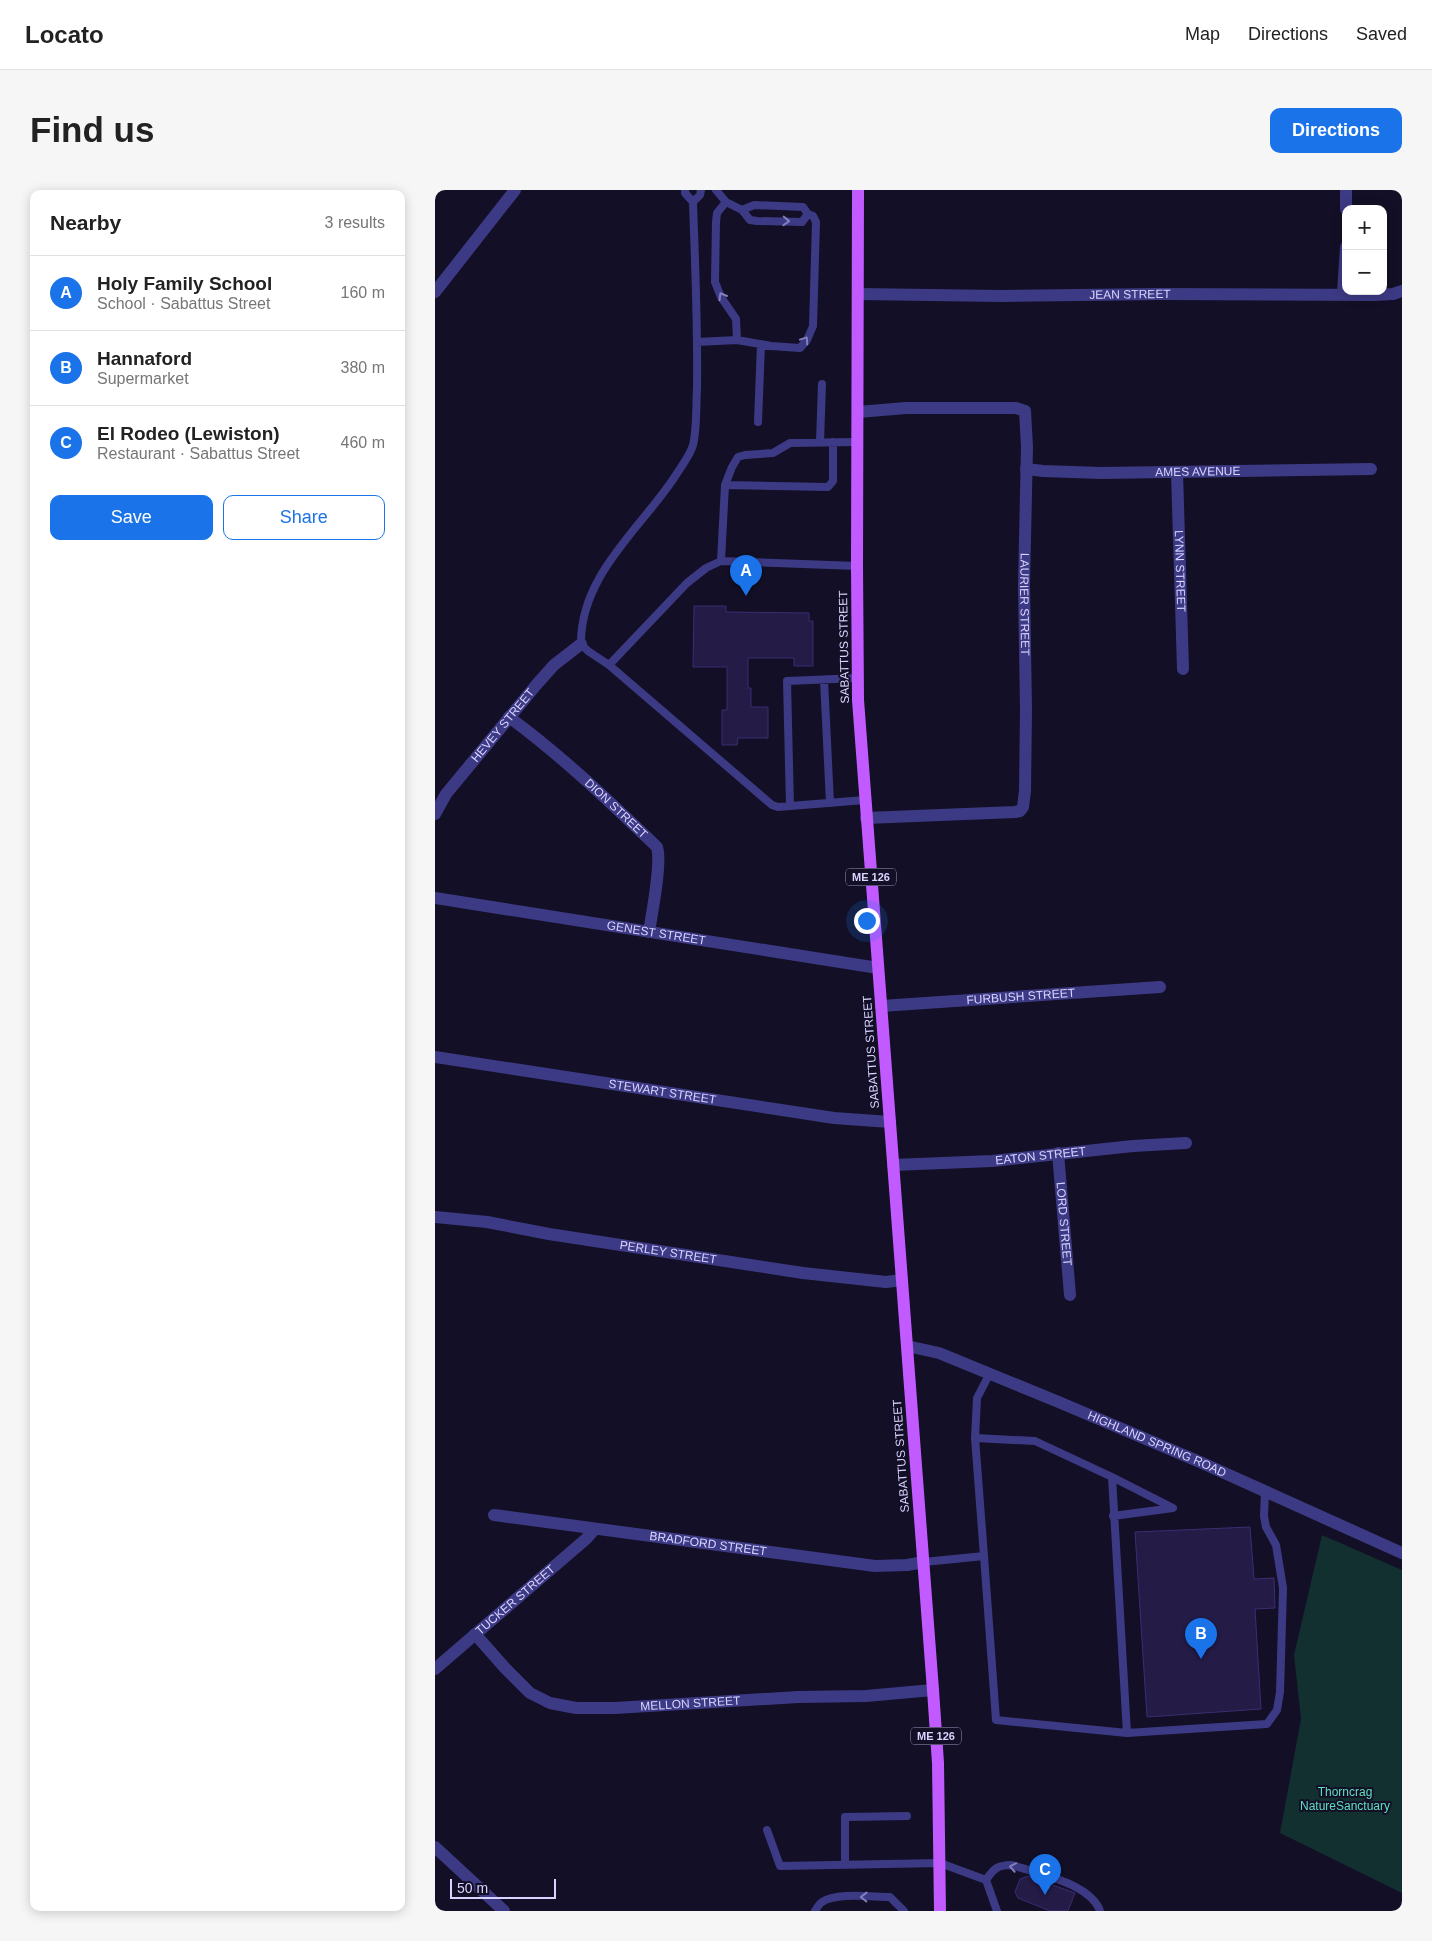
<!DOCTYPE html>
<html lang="en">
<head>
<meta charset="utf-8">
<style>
	:root { --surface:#fff; --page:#f6f6f6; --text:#222; --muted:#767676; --line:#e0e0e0; --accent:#1a73e8 }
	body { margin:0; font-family:Helvetica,sans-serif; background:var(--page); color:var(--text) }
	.controls { position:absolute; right:15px; top:15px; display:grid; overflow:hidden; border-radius:10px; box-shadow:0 2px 12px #0003 }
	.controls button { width:45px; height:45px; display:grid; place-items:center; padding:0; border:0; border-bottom:1px solid var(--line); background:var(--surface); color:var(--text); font:25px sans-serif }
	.scale { position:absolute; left:15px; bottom:12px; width:106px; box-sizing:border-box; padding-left:5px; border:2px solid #d9d4ff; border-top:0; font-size:14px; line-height:18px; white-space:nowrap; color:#d9d4ff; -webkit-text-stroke:4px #130f26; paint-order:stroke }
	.you { position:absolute; left:431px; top:730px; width:18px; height:18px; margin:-12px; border:4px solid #fff; border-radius:50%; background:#1a73e8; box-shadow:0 0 0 8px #1a73e833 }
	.badge { display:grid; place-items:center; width:32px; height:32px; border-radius:50%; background:var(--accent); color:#fff; font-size:16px; font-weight:700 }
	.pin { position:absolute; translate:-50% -41px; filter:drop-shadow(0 1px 2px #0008) }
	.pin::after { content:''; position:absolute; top:26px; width:18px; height:15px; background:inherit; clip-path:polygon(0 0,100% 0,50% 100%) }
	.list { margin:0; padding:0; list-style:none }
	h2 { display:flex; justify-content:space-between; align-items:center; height:65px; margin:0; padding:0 20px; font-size:21px }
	h2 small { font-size:16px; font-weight:400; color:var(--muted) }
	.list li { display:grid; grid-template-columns:32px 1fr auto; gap:15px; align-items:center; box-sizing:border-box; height:75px; padding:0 20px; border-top:1px solid var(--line) }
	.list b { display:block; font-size:19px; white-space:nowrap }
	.list p { margin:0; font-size:16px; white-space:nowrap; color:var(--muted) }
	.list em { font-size:16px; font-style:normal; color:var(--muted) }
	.actions { display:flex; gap:10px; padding:15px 20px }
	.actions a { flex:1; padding:11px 0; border:1px solid var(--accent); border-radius:10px; text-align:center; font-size:18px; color:var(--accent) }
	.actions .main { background:var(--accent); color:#fff }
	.map { position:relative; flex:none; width:967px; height:1721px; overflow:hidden; border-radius:10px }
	header { display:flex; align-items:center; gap:30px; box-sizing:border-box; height:70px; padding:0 25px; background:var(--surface); border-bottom:1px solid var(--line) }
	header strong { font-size:24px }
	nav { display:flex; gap:28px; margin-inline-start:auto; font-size:18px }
	.intro { display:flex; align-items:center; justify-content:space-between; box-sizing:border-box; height:120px; padding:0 30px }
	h1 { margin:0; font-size:35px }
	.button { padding:12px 22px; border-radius:10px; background:var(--accent); color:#fff; font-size:18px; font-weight:700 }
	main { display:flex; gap:30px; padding:0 30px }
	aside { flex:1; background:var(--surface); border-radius:10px; box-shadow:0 2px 12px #0003 }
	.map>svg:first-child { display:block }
</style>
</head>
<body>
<header>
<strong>Locato</strong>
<nav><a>Map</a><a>Directions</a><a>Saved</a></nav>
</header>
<div class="intro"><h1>Find us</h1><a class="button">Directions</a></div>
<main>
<aside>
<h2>Nearby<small>3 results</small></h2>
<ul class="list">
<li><span class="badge">A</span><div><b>Holy Family School</b><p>School · Sabattus Street</p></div><em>160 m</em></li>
<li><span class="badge">B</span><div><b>Hannaford</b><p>Supermarket</p></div><em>380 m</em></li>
<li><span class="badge">C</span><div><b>El Rodeo (Lewiston)</b><p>Restaurant · Sabattus Street</p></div><em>460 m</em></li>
</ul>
<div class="actions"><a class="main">Save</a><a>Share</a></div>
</aside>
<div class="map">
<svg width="967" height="1721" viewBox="0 0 967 1721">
	<rect width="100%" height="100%" fill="#130f26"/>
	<!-- green -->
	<path fill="#12302f" d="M887,1345L967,1380V1703L845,1643L866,1529L859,1465Z"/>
	<!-- building -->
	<path fill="#241b47" stroke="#3b2d73" d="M259,416H291V422L374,423V431H378V476H359V468H313V498H316V517H333V548H303L302,555H287V520H292V477H258Z
		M815,1337L819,1389L839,1388L840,1418L820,1419L826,1519L712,1527L700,1342Z
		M593,1686L640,1703L633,1721H615L583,1708L580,1702L585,1689Z"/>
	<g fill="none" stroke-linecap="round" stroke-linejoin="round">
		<!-- service -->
		<path stroke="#3d3a85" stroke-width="8" d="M250,0V3L258,12C260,74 263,136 262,198C261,214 262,240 258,255C255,266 245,278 239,288C205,339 145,386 146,454L153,461L174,475L337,615L343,617L430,610
			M281,0L291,12L307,20L315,30L322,31L367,32L373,24L368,17L319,15L307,20
			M258,12L265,5L266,0
			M291,12L282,23L281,32L280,92L286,107L301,129L302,150
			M262,152L302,150L336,156L365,158L372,150L378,136L381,32L378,26L373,24
			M323,232L326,154
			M385,252L387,194
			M290,295L393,297L398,291V252
			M286,371L290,295L297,277L303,267L310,265L338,263L355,253L423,252
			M174,475L252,393L271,378L286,371L422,376
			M389,490L395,613
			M355,616L352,491L423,488
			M540,1248L542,1208L555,1183
			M677,1287L738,1318L678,1326
			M489,1372L549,1366L561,1530L692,1543L677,1287L600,1251L540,1248L549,1366
			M692,1543L832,1534L842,1520L845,1502L848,1398L841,1355L831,1337L829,1326L830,1301
			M332,1640L345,1676L505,1673L551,1690L562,1721
			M410,1674V1627L472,1626
			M551,1690C559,1678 563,1675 577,1675C603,1684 655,1693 665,1721
			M380,1721C382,1718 384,1714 387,1712C401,1702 438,1707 455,1707L469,1721"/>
		<!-- minor -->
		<g stroke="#3d3a85" stroke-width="12">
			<path d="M911,19V0"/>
			<path d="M0,102L80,0"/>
			<path d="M908,103L911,57"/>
			<path id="s1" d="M423,104L567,106L726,104L939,105L958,104L967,101"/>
			<path id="s2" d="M423,222L471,218H581L590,221L592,257L589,395L591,519L590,601L588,617L585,621L580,622L431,628"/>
			<path id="s3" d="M591,279L608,281L666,283L936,279"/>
			<path id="s4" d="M742,282L748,479"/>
			<path id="s5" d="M74,527C127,566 175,612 222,657C227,674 217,722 214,742"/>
			<path id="s6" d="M0,624L11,604L102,494L119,475L146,454"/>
			<path id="s7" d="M0,708L443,778"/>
			<path id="s8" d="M446,816L725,797"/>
			<path id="s9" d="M0,867L399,928L455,932"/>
			<path id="s10" d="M623,963L635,1105"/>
			<path id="s11" d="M458,975L557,971L698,956L751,953"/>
			<path id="s12" d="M0,1027L52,1032L114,1044L368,1083L451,1092L467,1090"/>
			<path id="s13" d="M472,1156L504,1163L626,1213L765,1272L967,1363"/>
			<path id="s14" d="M59,1325L440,1376L472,1375L489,1372"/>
			<path id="s15" d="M40,1444L70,1478L95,1503L115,1513L141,1518H180L363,1507L431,1506L498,1500"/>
			<path id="s16" d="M0,1479L151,1349L160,1339"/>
			<path d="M0,1657L69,1721"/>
		</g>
		<!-- primary -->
		<path stroke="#c25bff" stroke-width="12" d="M423,0L422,376L423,510L498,1500L503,1573L505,1721"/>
	</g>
	<!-- one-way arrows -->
	<defs><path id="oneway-chevron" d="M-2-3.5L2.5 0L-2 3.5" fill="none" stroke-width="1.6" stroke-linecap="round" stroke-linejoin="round" transform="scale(1.25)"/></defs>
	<g stroke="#837fbc">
		<use href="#oneway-chevron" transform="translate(351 31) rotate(2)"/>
		<use href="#oneway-chevron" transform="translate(287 106) rotate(-120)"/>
		<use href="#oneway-chevron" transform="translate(370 150) rotate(-56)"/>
		<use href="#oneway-chevron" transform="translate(578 1677) rotate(-169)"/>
		<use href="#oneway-chevron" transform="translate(429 1707) rotate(-179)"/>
	</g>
	<g text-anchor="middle" stroke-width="4" stroke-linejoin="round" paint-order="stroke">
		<!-- shield labels -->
		<g fill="#130f26" stroke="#9e99be" stroke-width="1">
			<rect x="411" y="678.5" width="50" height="17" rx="4"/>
			<rect x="476" y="1537.5" width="50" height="17" rx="4"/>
		</g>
		<g font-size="11" font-weight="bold" fill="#d9d4ff">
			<text x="436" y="691">ME 126</text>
			<text x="501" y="1550">ME 126</text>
		</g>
		<!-- street labels -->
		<g font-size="12" fill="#d9d4ff" stroke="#130f26">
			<text dy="4" stroke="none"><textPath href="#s1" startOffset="272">JEAN STREET</textPath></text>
			<text dy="4" stroke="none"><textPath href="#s3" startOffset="172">AMES AVENUE</textPath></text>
			<text dy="4" stroke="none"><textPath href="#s4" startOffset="99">LYNN STREET</textPath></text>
			<text dy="4" stroke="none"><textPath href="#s2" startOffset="361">LAURIER STREET</textPath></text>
			<text transform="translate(409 457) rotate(-91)" y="4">SABATTUS STREET</text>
			<text dy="4" stroke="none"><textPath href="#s6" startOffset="112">HEVEY STREET</textPath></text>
			<text dy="4" stroke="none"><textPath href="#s5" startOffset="141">DION STREET</textPath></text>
			<text dy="4" stroke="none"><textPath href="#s7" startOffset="224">GENEST STREET</textPath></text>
			<text dy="4" stroke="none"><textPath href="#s8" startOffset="140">FURBUSH STREET</textPath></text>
			<text transform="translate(436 862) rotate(-94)" y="4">SABATTUS STREET</text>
			<text dy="4" stroke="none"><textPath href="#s9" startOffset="230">STEWART STREET</textPath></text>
			<text dy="4" stroke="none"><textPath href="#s11" startOffset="148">EATON STREET</textPath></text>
			<text dy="4" stroke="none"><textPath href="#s10" startOffset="71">LORD STREET</textPath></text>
			<text dy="4" stroke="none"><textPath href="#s12" startOffset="236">PERLEY STREET</textPath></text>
			<text dy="4" stroke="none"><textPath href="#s13" startOffset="269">HIGHLAND SPRING ROAD</textPath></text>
			<text transform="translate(466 1266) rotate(-94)" y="4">SABATTUS STREET</text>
			<text dy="4" stroke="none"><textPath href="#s14" startOffset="216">BRADFORD STREET</textPath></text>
			<text dy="4" stroke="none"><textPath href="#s16" startOffset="106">TUCKER STREET</textPath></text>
			<text dy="4" stroke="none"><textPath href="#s15" startOffset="244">MELLON STREET</textPath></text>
		</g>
		<!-- park labels -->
		<g font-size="12" fill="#5fe0c0" stroke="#130f26">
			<text x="910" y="1606">Thorncrag<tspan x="910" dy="14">NatureSanctuary</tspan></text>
		</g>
	</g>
</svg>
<div class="controls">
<button>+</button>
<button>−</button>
</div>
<div class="scale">50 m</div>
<div class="you"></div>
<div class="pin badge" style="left:311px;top:406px">A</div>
<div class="pin badge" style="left:766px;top:1469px">B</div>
<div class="pin badge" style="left:610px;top:1705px">C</div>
</div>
</main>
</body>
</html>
